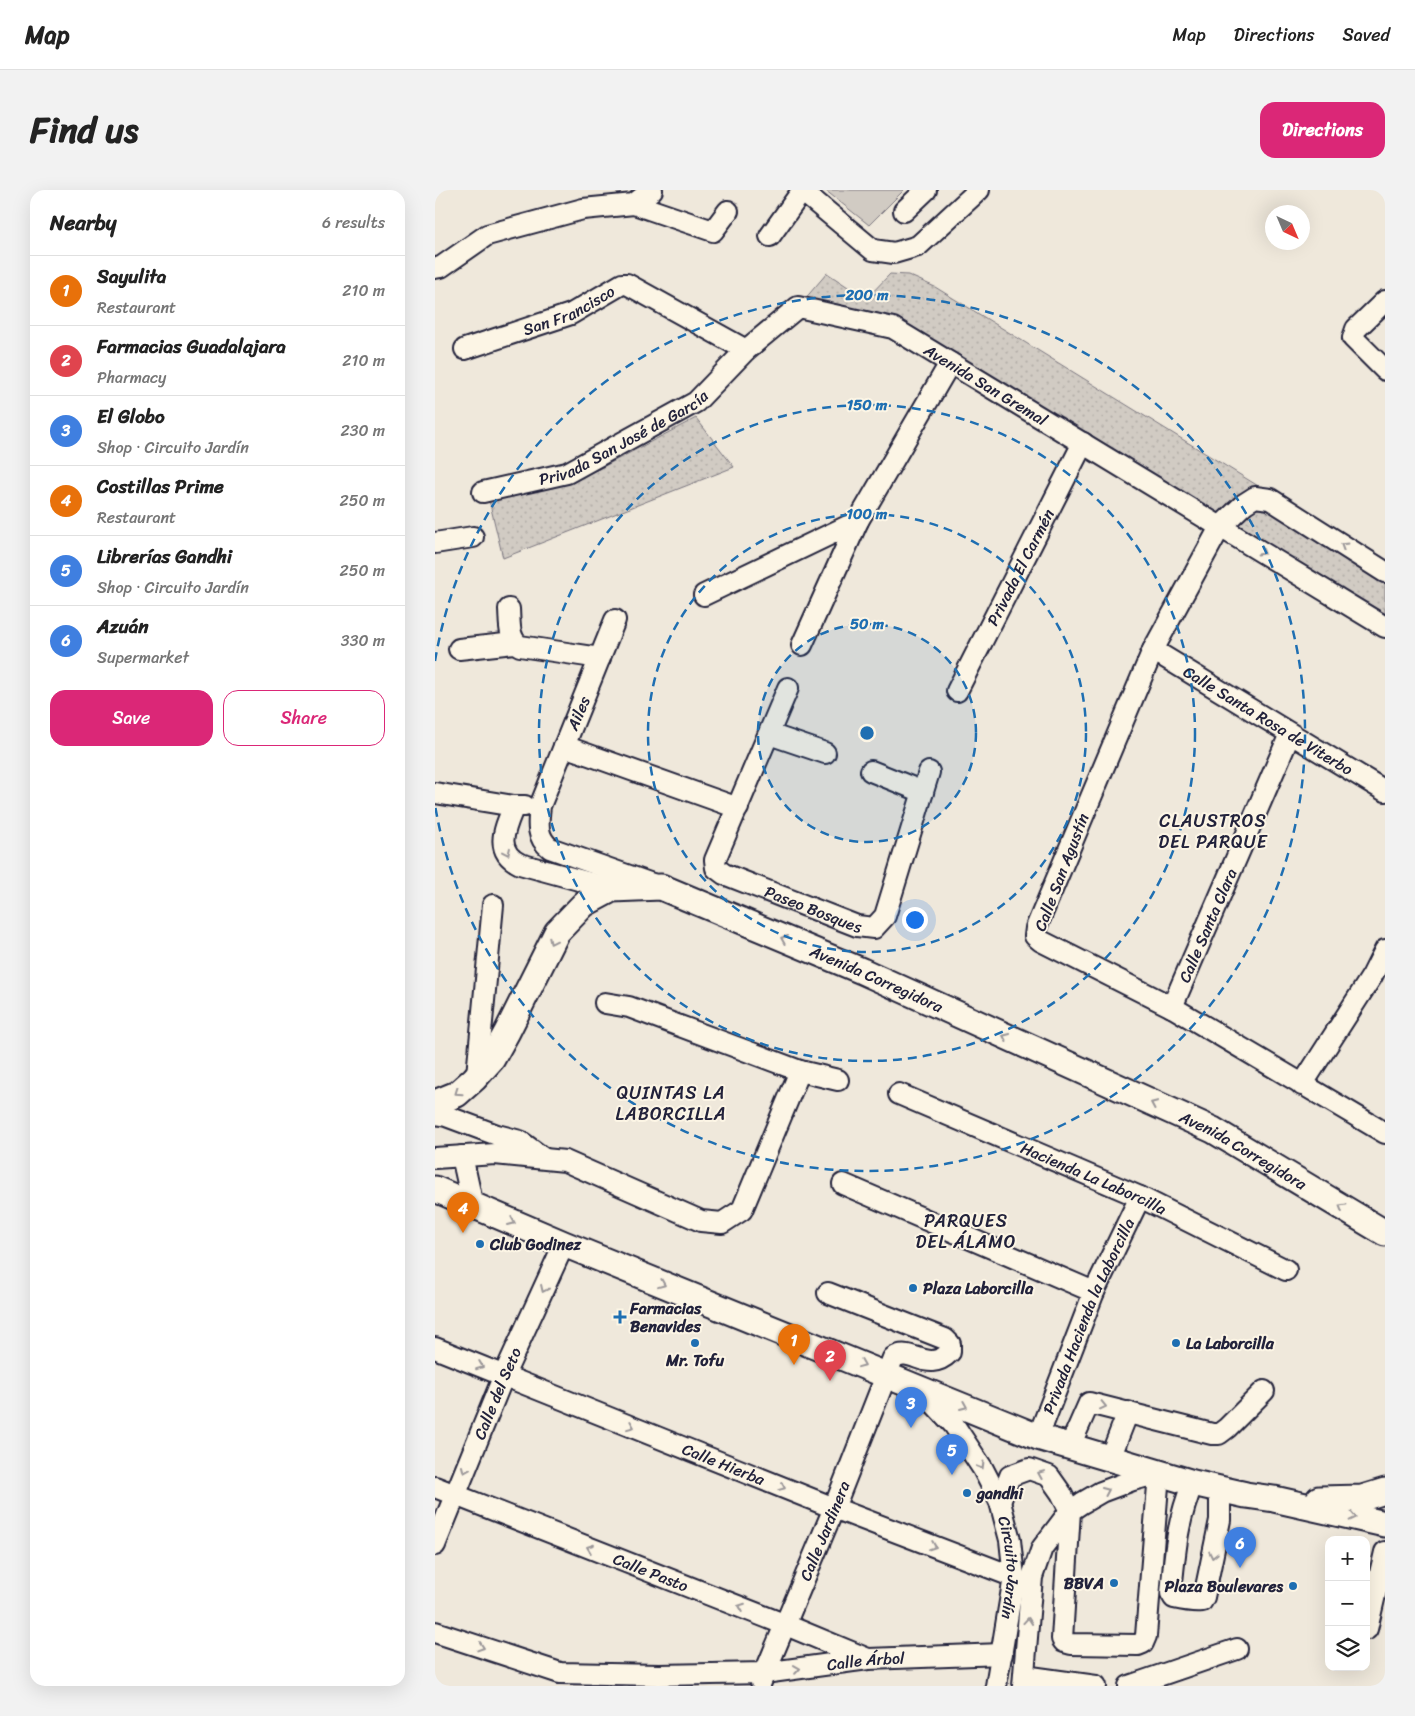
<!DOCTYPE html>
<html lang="en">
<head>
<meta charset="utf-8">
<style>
	:root { --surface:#fff; --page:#f2f2f2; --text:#222; --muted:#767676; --line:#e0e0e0; --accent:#db2777 }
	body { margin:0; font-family:Sriracha,sans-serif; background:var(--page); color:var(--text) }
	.controls { position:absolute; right:15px; bottom:15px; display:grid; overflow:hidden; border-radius:10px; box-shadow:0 5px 20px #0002 }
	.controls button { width:45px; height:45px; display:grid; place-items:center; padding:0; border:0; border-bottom:1px solid var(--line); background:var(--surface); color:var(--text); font:25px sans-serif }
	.compass { position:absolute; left:830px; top:15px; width:45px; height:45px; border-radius:50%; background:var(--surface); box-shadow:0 5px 20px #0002; rotate:136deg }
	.you { position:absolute; left:479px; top:729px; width:18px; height:18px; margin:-12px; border:4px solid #fff; border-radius:50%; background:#1a73e8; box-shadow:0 0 0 8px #1a73e833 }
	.badge { display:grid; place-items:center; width:32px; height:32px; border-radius:50%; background:var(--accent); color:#fff; font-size:16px; font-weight:700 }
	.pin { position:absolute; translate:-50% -41px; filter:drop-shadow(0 1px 2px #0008) }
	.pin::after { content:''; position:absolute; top:26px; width:18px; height:15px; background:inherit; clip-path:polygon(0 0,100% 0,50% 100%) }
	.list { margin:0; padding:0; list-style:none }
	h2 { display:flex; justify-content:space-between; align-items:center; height:65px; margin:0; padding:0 20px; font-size:21px }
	h2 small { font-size:16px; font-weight:400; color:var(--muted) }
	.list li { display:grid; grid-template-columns:32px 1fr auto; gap:15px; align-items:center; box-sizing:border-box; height:70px; padding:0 20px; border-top:1px solid var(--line) }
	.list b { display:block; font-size:19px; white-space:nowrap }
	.list p { margin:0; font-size:16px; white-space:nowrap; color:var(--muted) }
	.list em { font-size:16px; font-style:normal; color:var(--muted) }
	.actions { display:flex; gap:10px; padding:15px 20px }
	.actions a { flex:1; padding:11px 0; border:1px solid var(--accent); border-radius:15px; text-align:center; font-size:18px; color:var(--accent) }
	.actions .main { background:var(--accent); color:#fff }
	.icon { flex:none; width:28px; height:28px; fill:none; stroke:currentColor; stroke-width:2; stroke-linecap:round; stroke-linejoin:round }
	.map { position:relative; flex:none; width:950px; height:1496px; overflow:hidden; border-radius:15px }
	header { display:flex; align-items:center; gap:30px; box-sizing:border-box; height:70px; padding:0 25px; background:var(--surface); border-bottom:1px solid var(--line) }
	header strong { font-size:24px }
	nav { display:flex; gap:28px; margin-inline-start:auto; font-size:18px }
	.intro { display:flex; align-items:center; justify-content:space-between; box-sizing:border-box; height:120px; padding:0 30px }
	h1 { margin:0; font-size:35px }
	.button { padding:12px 22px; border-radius:15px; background:var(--accent); color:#fff; font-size:18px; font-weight:700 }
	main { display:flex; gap:30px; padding:0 30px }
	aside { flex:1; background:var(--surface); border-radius:15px; box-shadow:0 5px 20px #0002 }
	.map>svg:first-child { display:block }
</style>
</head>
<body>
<header>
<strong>Map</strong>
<nav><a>Map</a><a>Directions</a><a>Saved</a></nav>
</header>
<div class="intro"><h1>Find us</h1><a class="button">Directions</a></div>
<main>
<aside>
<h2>Nearby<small>6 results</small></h2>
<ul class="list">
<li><span class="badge" style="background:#e8710a">1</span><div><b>Sayulita</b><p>Restaurant</p></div><em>210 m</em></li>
<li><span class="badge" style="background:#e0444e">2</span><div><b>Farmacias Guadalajara</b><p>Pharmacy</p></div><em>210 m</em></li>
<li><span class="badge" style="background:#3f7fe0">3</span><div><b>El Globo</b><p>Shop · Circuito Jardín</p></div><em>230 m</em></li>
<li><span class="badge" style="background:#e8710a">4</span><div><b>Costillas Prime</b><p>Restaurant</p></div><em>250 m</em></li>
<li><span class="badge" style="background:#3f7fe0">5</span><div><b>Librerías Gandhi</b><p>Shop · Circuito Jardín</p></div><em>250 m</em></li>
<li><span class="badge" style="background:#3f7fe0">6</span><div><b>Azuán</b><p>Supermarket</p></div><em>330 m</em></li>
</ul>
<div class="actions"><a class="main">Save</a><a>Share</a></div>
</aside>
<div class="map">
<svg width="950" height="1496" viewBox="0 0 950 1496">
	<defs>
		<pattern id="park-dots" width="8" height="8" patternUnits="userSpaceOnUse" patternTransform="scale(1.25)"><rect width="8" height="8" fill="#d1cbc3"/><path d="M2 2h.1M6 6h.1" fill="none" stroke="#b3aea8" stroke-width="1.8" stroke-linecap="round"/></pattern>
	</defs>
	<rect width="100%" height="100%" fill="#efe8db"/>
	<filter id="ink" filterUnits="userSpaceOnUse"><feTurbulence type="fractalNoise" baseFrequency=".02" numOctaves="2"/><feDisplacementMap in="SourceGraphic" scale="10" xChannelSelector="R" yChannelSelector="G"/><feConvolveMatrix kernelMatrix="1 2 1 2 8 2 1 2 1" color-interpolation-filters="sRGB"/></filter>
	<g filter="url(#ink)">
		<!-- green -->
		<path fill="#d1cbc3" stroke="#7a767f" d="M390,0H469L434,35Z"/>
		<!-- park -->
		<path fill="url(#park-dots)" stroke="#7a767f" d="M392,83L431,109L455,84L473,85L500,97L950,374V437L458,138L363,117Z
			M261,228L299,277L68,368L54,310L162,280Z"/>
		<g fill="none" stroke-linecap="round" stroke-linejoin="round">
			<defs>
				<g id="minor">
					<path d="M366,0L438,60L459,63L483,56L544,0"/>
					<path d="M199,14L278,41L293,21"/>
					<path d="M469,21L491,0"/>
					<path d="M335,46L367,1"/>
					<path d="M0,78L6,77L52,45L148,19L199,14L217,0"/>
					<path d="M950,111L921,139L918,148L950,180"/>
					<path id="s1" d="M30,159L136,124L187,94H192L311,160"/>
					<path id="s2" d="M48,302L132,283L261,212L311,160L363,117L458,138L950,437"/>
					<path d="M0,353L38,347"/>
					<path d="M950,382L835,309L820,307L809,314L785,337L718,460L601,738L600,746L606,751L737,817L950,943"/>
					<path d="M269,405L423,331"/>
					<path d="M74,419C75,432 73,449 85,456L165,468"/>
					<path d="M180,430L105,616C103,633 101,647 115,658L220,695"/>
					<path d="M367,455L423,331L515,173"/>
					<path d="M24,459L79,453"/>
					<path id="s3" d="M718,460L950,601"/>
					<path id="s4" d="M353,498L280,670L281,678L289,684L422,736L439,738L450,726L494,582"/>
					<path id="s5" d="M522,501L648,253"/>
					<path d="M334,544L390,563"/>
					<path d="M129,556L303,618"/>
					<path d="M436,581L488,602"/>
					<path d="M0,603L79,616H90"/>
					<path d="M79,616C70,638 58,661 85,674L177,699"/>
					<path d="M170,813L194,817L365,881L403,890"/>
					<path id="s6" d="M737,817L855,544"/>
					<path d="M42,885L58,715"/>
					<path d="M867,895L937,786L950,760"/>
					<path id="s7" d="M464,904L705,1007L851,1080"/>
					<path d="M0,924L11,926L62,945L85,951L108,968"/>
					<path d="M27,966L38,1016"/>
					<path d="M0,968L60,964L130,971L266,1031L287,1033L307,1020L365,881"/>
					<path d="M408,994L659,1102"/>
					<path id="s8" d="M0,1158L399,1318L579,1387"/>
					<path id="s9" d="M488,1202L519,1235L548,1279L565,1312L575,1350L579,1387L561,1496"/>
					<path id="s10" d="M603,1247L659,1102L705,1007"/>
					<path d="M635,1256L654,1213L777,1244H784L792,1238L829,1201"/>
					<path d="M675,1268L693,1222"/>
					<path d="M758,1293C742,1331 740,1362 736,1403L739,1408C748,1410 758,1412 767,1411L769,1407L785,1330V1300"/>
					<path id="s11" d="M0,1297L351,1435L433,1469"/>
					<path d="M565,1312L575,1286L594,1279L614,1286L626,1303L635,1321L627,1449L629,1452L636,1454L703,1455L708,1453L711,1446L724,1283L698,1290L666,1302L647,1313L635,1321L607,1358L597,1387L588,1496"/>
					<path id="s12" d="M0,1355L69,1185L129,1054"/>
					<path d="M932,1439L950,1362"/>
					<path id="s13" d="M0,1442L125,1483L224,1485L329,1483L433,1469L567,1464"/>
					<path d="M589,1486L661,1496"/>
					<path id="s14" d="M326,1492L399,1318L458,1168C477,1155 492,1185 515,1162V1154L510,1149L393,1103"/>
					<path d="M694,1496L802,1459"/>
				</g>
				<g id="major">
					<path id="s15" d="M0,913L22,904L39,889L57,869L72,842L122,742L149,714L177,699L226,697L427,781L778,940L950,1043"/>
					<path d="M0,999L129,1054L603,1247L758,1293L811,1305L839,1309L950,1334"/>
					<path d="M884,1309L927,1308L950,1301"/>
				</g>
			</defs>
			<!-- minor casing -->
			<use href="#minor" stroke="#22223b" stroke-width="24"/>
			<!-- major casing -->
			<use href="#major" stroke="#22223b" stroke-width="29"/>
			<!-- minor -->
			<use href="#minor" stroke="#fcf5e5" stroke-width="20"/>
			<!-- major -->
			<use href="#major" stroke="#fcf5e5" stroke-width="25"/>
		</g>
		<!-- one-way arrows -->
		<defs><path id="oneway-chevron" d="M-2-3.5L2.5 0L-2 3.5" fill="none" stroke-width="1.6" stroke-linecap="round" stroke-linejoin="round" transform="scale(1.25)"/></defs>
		<g stroke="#9a9698">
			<use href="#oneway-chevron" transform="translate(909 356) rotate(-148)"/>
			<use href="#oneway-chevron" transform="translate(827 362) rotate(31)"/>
			<use href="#oneway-chevron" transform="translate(72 662) rotate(65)"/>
			<use href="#oneway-chevron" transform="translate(349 749) rotate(-157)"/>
			<use href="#oneway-chevron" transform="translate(117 751) rotate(116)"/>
			<use href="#oneway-chevron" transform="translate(571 847) rotate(-156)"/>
			<use href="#oneway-chevron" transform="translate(23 902) rotate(145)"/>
			<use href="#oneway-chevron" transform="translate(719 914) rotate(-156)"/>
			<use href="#oneway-chevron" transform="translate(907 1017) rotate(-149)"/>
			<use href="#oneway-chevron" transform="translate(77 1032) rotate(23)"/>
			<use href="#oneway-chevron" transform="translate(227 1094) rotate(22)"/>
			<use href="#oneway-chevron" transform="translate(109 1099) rotate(115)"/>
			<use href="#oneway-chevron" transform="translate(427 1174) rotate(22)"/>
			<use href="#oneway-chevron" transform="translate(45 1176) rotate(21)"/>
			<use href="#oneway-chevron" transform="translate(529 1216) rotate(23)"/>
			<use href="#oneway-chevron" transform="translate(668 1216) rotate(13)"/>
			<use href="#oneway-chevron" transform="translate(196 1236) rotate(22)"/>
			<use href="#oneway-chevron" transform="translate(546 1276) rotate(59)"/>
			<use href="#oneway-chevron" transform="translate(30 1280) rotate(113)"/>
			<use href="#oneway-chevron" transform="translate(606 1284) rotate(-157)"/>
			<use href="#oneway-chevron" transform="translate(347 1297) rotate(22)"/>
			<use href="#oneway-chevron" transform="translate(671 1301) rotate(-24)"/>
			<use href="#oneway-chevron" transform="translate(918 1327) rotate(13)"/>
			<use href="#oneway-chevron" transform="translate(498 1356) rotate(21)"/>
			<use href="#oneway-chevron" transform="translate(155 1358) rotate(-159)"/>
			<use href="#oneway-chevron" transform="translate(778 1365) rotate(102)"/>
			<use href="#oneway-chevron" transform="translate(306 1417) rotate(-159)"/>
			<use href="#oneway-chevron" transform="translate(593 1431) rotate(-85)"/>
			<use href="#oneway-chevron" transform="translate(46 1457) rotate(18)"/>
			<use href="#oneway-chevron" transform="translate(362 1479) rotate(-8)"/>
		</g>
	</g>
	<!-- distance rings -->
	<circle cx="432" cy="543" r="109" fill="#1f6fb2" fill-opacity=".12"/>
	<g fill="none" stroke="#1f6fb2" stroke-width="2.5" stroke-dasharray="9 6">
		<circle cx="432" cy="543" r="109"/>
		<circle cx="432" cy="543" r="219"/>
		<circle cx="432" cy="543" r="328"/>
		<path d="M0 471A438 438 0 1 1 0 615"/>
	</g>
	<!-- markers -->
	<g fill="#1f6fb2" stroke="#fcf5e5" stroke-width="2">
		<circle cx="45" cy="1054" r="5"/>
		<circle cx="478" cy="1098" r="5"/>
		<path d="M182.5 1119.5h5v5h5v5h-5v5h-5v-5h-5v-5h5z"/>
		<circle cx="260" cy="1153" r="5"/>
		<circle cx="741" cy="1153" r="5"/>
		<circle cx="532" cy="1303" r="5"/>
		<circle cx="679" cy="1393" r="5"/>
		<circle cx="858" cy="1396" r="5"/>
	</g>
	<g text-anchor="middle" stroke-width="4" stroke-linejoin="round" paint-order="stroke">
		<!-- street labels -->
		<g font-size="16" fill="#22223b" stroke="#fcf5e5">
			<text dy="6" stroke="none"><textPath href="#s1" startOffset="111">San Francisco</textPath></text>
			<text dy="6" stroke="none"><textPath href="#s2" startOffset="579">Avenida San Gremal</textPath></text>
			<text dy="6" stroke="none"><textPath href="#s2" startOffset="152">Privada San José de García</textPath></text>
			<text dy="6" stroke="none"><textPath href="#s5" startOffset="139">Privada El Carmén</textPath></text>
			<text transform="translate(143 523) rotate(-67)" y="6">Ailes</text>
			<text dy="6" stroke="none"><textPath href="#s3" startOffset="135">Calle Santa Rosa de Viterbo</textPath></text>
			<text transform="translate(626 682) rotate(-69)" y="6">Calle San Agustín</text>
			<text dy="6" stroke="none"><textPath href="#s4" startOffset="301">Paseo Bosques</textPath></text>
			<text dy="6" stroke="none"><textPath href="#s6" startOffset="89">Calle Santa Clara</textPath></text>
			<text dy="6" stroke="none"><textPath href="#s15" startOffset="570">Avenida Corregidora</textPath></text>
			<text dy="6" stroke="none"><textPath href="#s15" startOffset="975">Avenida Corregidora</textPath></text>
			<text dy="6" stroke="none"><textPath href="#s7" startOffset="212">Hacienda La Laborcilla</textPath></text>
			<text dy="6" stroke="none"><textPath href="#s10" startOffset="131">Privada Hacienda la Laborcilla</textPath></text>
			<text dy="6" stroke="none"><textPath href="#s12" startOffset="164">Calle del Seto</textPath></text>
			<text dy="6" stroke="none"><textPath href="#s8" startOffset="311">Calle Hierba</textPath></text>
			<text dy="6" stroke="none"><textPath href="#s14" startOffset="164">Calle Jardinera</textPath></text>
			<text dy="6" stroke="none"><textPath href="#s9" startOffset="202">Circuito Jardín</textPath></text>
			<text dy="6" stroke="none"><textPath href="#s11" startOffset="232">Calle Pasto</textPath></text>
			<text dy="6" stroke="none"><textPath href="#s13" startOffset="438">Calle Árbol</textPath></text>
		</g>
		<!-- poi labels -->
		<g font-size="16" font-weight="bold" fill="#22223b" stroke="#fcf5e5" text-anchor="start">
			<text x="55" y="1060">Club Godinez</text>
			<text x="488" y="1104">Plaza Laborcilla</text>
			<text x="195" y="1124">Farmacias<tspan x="195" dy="18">Benavides</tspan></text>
			<text x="751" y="1159">La Laborcilla</text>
			<text x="260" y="1176" text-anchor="middle">Mr. Tofu</text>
			<text x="542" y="1309">gandhi</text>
			<text x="669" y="1399" text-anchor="end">BBVA</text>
			<text x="848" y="1402" text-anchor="end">Plaza Boulevares</text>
		</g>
		<!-- neighbourhood labels -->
		<g font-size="18" letter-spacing="1" fill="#22223b" stroke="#fcf5e5">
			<text x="778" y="637">CLAUSTROS<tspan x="778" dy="21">DEL PARQUE</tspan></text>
			<text x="236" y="909">QUINTAS LA<tspan x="236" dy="21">LABORCILLA</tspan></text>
			<text x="531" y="1037">PARQUES<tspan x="531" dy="21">DEL ÁLAMO</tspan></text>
		</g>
	</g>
	<circle cx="432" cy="543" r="8" fill="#1f6fb2" stroke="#fcf5e5" stroke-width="2.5"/>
	<g font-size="15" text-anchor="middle" font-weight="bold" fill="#1f6fb2" stroke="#fcf5e5" stroke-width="4" stroke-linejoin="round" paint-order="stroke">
		<text x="432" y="110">200 m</text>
		<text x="432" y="220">150 m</text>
		<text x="432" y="329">100 m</text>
		<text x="432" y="439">50 m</text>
	</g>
</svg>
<div class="controls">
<button>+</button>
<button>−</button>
<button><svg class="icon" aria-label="layers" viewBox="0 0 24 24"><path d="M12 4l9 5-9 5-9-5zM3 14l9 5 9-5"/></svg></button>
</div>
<svg class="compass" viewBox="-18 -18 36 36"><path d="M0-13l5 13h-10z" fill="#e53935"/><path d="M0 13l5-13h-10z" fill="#767676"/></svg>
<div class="you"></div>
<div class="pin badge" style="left:359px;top:1175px;background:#e8710a">1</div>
<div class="pin badge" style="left:395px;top:1191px;background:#e0444e">2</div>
<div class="pin badge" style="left:476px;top:1238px;background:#3f7fe0">3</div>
<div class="pin badge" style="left:28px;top:1043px;background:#e8710a">4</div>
<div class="pin badge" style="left:517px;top:1285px;background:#3f7fe0">5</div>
<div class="pin badge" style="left:805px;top:1378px;background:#3f7fe0">6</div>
</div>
</main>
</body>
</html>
